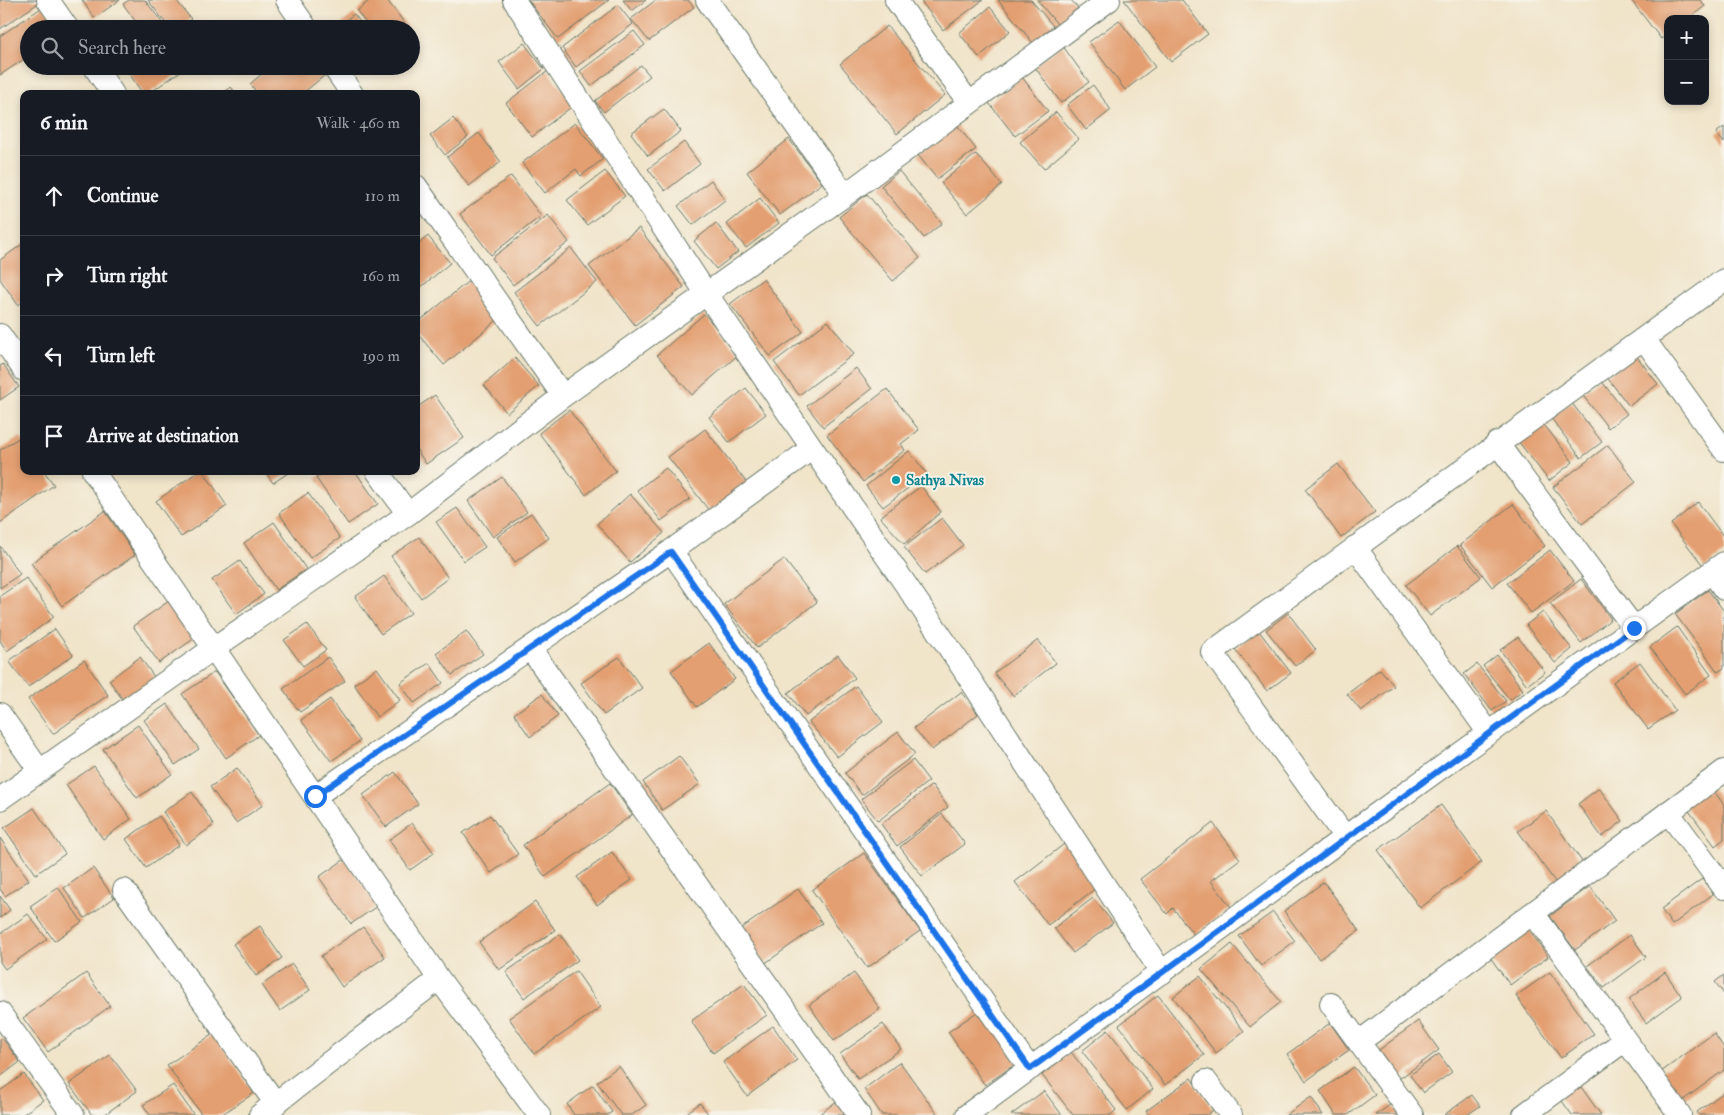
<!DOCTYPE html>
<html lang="en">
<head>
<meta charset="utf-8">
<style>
	:root { --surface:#171b24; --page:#242831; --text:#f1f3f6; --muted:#9ea1a6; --line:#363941 }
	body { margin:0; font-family:"IM FELL Double Pica",serif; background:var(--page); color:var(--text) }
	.controls { position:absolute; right:15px; top:15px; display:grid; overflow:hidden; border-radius:10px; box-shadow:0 2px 8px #0003 }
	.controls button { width:45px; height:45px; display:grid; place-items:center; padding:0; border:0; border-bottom:1px solid var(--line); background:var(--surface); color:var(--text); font:25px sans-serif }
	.stop { position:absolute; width:15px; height:15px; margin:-11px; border:4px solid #1a73e8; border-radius:50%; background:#fff }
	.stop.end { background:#1a73e8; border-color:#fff; box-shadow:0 1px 5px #0008 }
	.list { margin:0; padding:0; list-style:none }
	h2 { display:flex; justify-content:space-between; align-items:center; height:65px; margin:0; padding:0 20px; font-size:21px }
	h2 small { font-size:16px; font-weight:400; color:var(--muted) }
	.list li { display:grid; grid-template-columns:32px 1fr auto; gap:15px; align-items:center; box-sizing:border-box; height:80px; padding:0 20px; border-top:1px solid var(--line) }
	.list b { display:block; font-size:19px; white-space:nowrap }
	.list em { font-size:16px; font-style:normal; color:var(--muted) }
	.icon { flex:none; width:28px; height:28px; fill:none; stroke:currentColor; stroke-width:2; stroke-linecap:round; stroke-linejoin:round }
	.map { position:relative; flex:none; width:1724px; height:1115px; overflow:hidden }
	.search { position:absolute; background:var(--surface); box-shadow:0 2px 8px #0003; left:20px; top:20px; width:400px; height:55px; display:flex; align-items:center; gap:12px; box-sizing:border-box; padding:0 18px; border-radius:28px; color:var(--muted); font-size:19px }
	.panel { position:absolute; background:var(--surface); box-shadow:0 2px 8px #0003; left:20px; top:90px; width:400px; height:385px; border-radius:10px }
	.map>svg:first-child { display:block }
</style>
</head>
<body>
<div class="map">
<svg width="1724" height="1115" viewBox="0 0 1724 1115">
	<rect width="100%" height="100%" fill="#f7f3e8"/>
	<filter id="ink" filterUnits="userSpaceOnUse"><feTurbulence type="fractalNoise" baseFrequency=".02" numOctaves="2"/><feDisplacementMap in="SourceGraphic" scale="10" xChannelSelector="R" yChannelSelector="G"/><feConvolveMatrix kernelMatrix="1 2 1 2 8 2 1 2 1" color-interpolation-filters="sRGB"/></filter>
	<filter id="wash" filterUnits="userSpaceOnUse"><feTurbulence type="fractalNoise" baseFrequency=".0096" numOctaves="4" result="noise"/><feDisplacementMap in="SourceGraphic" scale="20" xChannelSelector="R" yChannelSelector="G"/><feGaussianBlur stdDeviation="1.12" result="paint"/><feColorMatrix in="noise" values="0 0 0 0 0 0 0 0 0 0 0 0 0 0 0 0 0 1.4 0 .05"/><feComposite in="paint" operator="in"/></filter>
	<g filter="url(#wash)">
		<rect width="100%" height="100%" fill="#f0e4c9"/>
		<g id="blocks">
			<!-- building -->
			<path fill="#e39f71" d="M0,0H38L40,2L0,29Z
				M82,0H120L94,18Z
				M129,0H145L167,29H141L123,4Z
				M148,0H176L191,19L178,29H170Z
				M370,0H387L409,29H370L357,11Z
				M528,0H609L558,39Z
				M623,0H646L632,11Z
				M656,0H688L694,7L649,41L631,19Z
				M920,0H983L943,30Z
				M998,0H1031L1053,26L1033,43Z
				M1037,0H1071L1078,8L1058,25Z
				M1124,0H1182L1208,34L1171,62Z
				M1631,0H1700L1705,6L1688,19H1668V34L1661,39Z
				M618,5L633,24L576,67L562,48Z
				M44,6L60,29H29V56L0,75V36Z
				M990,7L1010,31L979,57L959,33Z
				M354,14L366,29H338L337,27Z
				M1119,20L1155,67L1125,90L1089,42Z
				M194,22L199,29H185Z
				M887,26L945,95L897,134L840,64Z
				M634,31L645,45L591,86L580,71Z
				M524,43L544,69L519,89L499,62Z
				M1062,45L1089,82L1061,103L1034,66Z
				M641,65L650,76L604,112L595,101Z
				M130,66H188L148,94H143L126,69Z
				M271,66H328L331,70L302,94H258L250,84Z
				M548,71L574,105L532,137L506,103Z
				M1022,77L1048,111L1015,136L989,103Z
				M1093,85L1111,110L1086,130L1067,105Z
				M231,87L236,94H222Z
				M664,109L681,131L648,156L631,133Z
				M1056,112L1079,139L1044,169L1020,142Z
				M453,118L468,137L445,155L430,136Z
				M575,123L603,159L581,176L576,169L545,193L522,163Z
				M957,125L976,149L937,179L918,155Z
				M1724,127V143L1716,133Z
				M479,133L501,162L469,186L447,157Z
				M789,139L822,183L780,215L747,172Z
				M684,142L700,164L665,191L648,169Z
				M976,154L1002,185L967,214L941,183Z
				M605,171L625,196L587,225L567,200Z
				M899,171L942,223L924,238L881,186Z
				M511,176L541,216L491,255L460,214Z
				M711,180L725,200L693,225L678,206Z
				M867,194L920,258L893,281L839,217Z
				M760,198L779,223L746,248L727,224Z
				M548,215L569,242L513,285L492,258Z
				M716,223L738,252L716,269L694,241Z
				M639,228L684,287L635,325L589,266Z
				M428,236L450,263L420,288L416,283V246Z
				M24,243V301L18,305L0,279V260Z
				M571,248L597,282L540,326L514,292Z
				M471,279L502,316L444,365L416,332V324Z
				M763,279L803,332L770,356L730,304Z
				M704,314L739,354L692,395L657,355Z
				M828,321L854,354L799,395L774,362Z
				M1635,354L1658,384L1629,406L1606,376Z
				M515,358L539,386L507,413L484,385Z
				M3,364L19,387L0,400V366Z
				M856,368L872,389L823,427L807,406Z
				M1600,379L1627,414L1608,428L1581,393Z
				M746,388L766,414L729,442L709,417Z
				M887,389L919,430L901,444L905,450L863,482L827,435Z
				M435,395L464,438L426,464L416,449V408Z
				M1571,402L1602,442L1581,458L1551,418Z
				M569,410L616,471L586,495L539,433Z
				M1542,422L1573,462L1549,481L1518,441Z
				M705,429L747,483L710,512L668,457Z
				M20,437L24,442V471H44L54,485L0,523V450Z
				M1608,445L1636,482L1582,524L1553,487Z
				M909,451L927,474L883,507L866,486Z
				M1338,464L1375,512L1341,538L1305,489Z
				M666,468L690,499L661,521L637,490Z
				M199,471H203L227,506L181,537L156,501Z
				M265,471H291L273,483Z
				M326,471H355L378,504L348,524L316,478Z
				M502,477L527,512L493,537L468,501Z
				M921,486L941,512L904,544L880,517Z
				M308,493L340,538L310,558L279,513Z
				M630,494L664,533L630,562L597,524Z
				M1698,502L1724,537V553L1705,568L1671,524Z
				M1513,504L1545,546L1492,587L1460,545Z
				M457,508L485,547L464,561L436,522Z
				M105,511L135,555L62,606L31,563Z
				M531,513L549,538L515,562L497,537Z
				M942,518L963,545L925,574L904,547Z
				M274,522L306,569L276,590L244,543Z
				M419,537L448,578L421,598L391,556Z
				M0,546L20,574L0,588Z
				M1457,546L1481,577L1430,616L1406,585Z
				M1550,550L1574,581L1531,613L1507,583Z
				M784,559L817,602L757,648L724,604Z
				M240,561L264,594L236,614L212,580Z
				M384,576L411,613L381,634L355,597Z
				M26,578L54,617L7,651L0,641V596Z
				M1581,579L1611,619L1581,643L1550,603Z
				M1708,590L1724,611V668L1718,672L1675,614Z
				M169,601L195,638L159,663L133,626Z
				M1543,612L1572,649L1555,663L1526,625Z
				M1288,613L1316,650L1295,666L1266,630Z
				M307,624L326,650L303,666L284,640Z
				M1677,627L1711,675L1685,694L1650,647Z
				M55,629L73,655L28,687L9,661Z
				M466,631L483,654L452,675L436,653Z
				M1259,631L1291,673L1267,691L1235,649Z
				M1518,637L1545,672L1527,685L1500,650Z
				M1038,640L1056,663L1013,696L994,673Z
				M709,643L735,679L697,707L671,671Z
				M838,655L855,678L806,716L788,693Z
				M1497,655L1523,690L1510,700L1483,666Z
				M140,657L157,681L125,703L109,680Z
				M328,657L345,681L300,712L283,689Z
				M619,657L642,688L604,715L581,683Z
				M84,660L108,695L53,734L28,699Z
				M1640,662L1675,710L1648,729L1613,682Z
				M429,663L443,683L414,703L400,683Z
				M1477,664L1506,701L1492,711L1464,674Z
				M377,668L400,700L377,717L354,684Z
				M1380,669L1394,686L1361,711L1347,694Z
				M215,672L259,735L226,758L182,694Z
				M856,686L883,722L837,757L809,722Z
				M961,692L978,714L932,750L914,728Z
				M542,694L558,716L530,737L514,714Z
				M330,699L360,741L331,761L301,720Z
				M167,704L199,749L175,765L144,720Z
				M138,725L172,774L137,798L103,749Z
				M898,732L915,754L862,795L845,773Z
				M679,756L700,784L662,810L643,782Z
				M913,760L929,781L878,821L861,799Z
				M94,766L131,819L103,839L66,785Z
				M237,768L263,805L236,823L210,787Z
				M395,772L418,804L386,827L363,795Z
				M610,783L632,815L545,877L523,845Z
				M932,785L948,807L897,846L881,824Z
				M1710,785L1724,805V839L1715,846L1684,804Z
				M1599,788L1623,821L1602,837L1578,804Z
				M192,792L214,825L186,845L163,812Z
				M1441,805L1482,862L1420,908L1378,850Z
				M34,808L65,854L36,874L4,828Z
				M1546,811L1583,863L1556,883L1518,831Z
				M942,814L965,844L922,876L900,847Z
				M490,815L518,854L491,873L463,833Z
				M159,816L179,845L146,868L126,839Z
				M412,823L434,853L410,870L389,840Z
				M1213,823L1240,859L1211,881L1231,907L1194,935L1173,908L1167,914L1140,879Z
				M0,838L29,880L5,896L0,889Z
				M1068,841L1101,884L1048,925L1015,882Z
				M612,852L632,880L597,905L577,877Z
				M864,853L920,931L867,968L812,890Z
				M345,859L377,906L351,924L319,877Z
				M93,868L114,898L85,918L64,888Z
				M1702,879L1713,894L1672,925L1661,909Z
				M1324,882L1359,931L1319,959L1284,911Z
				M1590,886L1615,921L1575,950L1550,916Z
				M58,887L82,922L54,941L30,906Z
				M798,889L822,923L764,964L739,930Z
				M0,896L10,910L0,918Z
				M1093,898L1113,923L1073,953L1054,928Z
				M535,902L555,930L499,970L479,942Z
				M1273,912L1295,941L1261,966L1239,936Z
				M28,914L47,939L5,969L0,962V934Z
				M1526,925L1548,957L1510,985L1487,953Z
				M260,926L282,958L256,976L233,944Z
				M363,927L385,957L342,987L321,956Z
				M560,934L578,960L524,998L506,972Z
				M1630,935L1646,957L1604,988L1587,966Z
				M1232,944L1281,1002L1250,1027L1201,969Z
				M292,964L310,990L280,1011L262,985Z
				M576,971L601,1007L534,1054L509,1018Z
				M1550,972L1594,1034L1561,1058L1516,996Z
				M1665,972L1682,997L1646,1023L1629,999Z
				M86,973L110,1006L48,1052L23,1018Z
				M854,973L880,1009L834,1041L809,1005Z
				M1724,975V994L1715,982Z
				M1200,976L1244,1031L1216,1053L1173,997Z
				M744,984L767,1015L713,1053L691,1021Z
				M1158,995L1204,1055L1165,1085L1119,1025Z
				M983,1008L1020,1061L985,1085L948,1032Z
				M1418,1021L1439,1050L1399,1079L1379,1050Z
				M1330,1023L1349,1050L1306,1081L1287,1054Z
				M883,1024L901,1049L858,1079L840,1054Z
				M773,1026L797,1060L747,1096L723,1062Z
				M1108,1030L1153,1089L1127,1110L1082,1051Z
				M1714,1033L1724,1048V1070L1682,1101L1661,1072Z
				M213,1034L254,1093L221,1115H202L167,1065Z
				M2,1038L20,1062L0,1077V1039Z
				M1071,1052L1116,1110L1111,1115H1073L1042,1075Z
				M1439,1054L1452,1072L1423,1093L1410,1075Z
				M110,1055L137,1091L104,1115H92L69,1084Z
				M900,1062L938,1115H882L864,1089Z
				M619,1066L646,1105L632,1115H621L597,1082Z
				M1354,1067L1375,1095L1348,1115H1336L1320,1091Z
				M24,1074L43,1100L22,1115H0V1091Z
				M1191,1078L1213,1110L1207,1115H1149L1146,1111Z
				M1576,1080L1601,1115H1572L1557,1094Z
				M173,1085L194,1115H150L143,1105Z
				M593,1085L612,1112L607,1115H574L567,1104Z
				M1044,1091L1062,1115H1011Z
				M1724,1092V1115H1699L1697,1112Z
				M1472,1095L1480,1106L1467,1115H1444Z
				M1311,1097L1323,1115H1286Z
				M841,1098L853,1115H818Z
				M700,1103L709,1115H684Z
				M1391,1104L1400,1115H1376Z"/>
		</g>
	</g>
	<g filter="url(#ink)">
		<use href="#blocks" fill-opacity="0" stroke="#687768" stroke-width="1"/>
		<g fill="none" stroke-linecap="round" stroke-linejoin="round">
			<defs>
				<path id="street" d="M48,0L68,29
					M287,0L307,29
					M514,0L706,293L958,661L1162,973
					M707,0L845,195
					M896,0L969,103
					M94,66L113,94
					M333,66L352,94
					M416,186L563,396
					M0,335L24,370
					M1644,339L1724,450
					M1497,443L1634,628
					M93,471L439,979L539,1115
					M377,471L408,514
					M1355,547L1489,733
					M671,551L1030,1069
					M1712,572L1724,589
					M530,648L859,1115
					M0,714L39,770
					M315,796L671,551L811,449
					M0,799L214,648L408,514L563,396L845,195L1109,0
					M1668,812L1724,888
					M1345,837L1212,652L1724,280
					M124,890L276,1104
					M1533,913L1680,1115
					M1331,1004L1412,1115
					M0,1013L73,1115
					M1359,1042L1724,771
					M1206,1081L1231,1115
					M260,1115L439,979
					M967,1115L1345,837L1724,563
					M1524,1115L1625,1040"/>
			</defs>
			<!-- street casing -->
			<use href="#street" stroke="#687768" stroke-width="24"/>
			<!-- street -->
			<use href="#street" stroke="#fff" stroke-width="22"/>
		</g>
	</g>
	<g fill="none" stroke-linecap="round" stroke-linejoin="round" filter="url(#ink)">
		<!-- route -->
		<path stroke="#1a73e8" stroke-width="6" d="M315,796L671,552L1030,1069L1634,628"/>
	</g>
	<!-- markers -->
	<circle fill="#0f9aa8" stroke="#f7f3e8" stroke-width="2" cx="896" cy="480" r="5"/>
	<g text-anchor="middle" stroke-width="4" stroke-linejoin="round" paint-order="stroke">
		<!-- culture labels -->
		<g font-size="15" font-weight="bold" fill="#0d838f" stroke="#f7f3e8" text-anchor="start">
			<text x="906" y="485">Sathya Nivas</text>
		</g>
	</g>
</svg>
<div class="controls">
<button>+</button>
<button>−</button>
</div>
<div class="stop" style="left:315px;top:796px"></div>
<div class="stop end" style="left:1634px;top:628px"></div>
<div class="search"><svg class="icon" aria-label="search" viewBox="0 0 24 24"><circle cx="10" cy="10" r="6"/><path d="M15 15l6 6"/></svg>Search here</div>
<section class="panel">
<h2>6 min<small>Walk · 460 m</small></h2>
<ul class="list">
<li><svg class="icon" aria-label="ahead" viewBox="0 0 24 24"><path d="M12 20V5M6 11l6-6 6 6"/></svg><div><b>Continue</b></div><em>110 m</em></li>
<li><svg class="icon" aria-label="right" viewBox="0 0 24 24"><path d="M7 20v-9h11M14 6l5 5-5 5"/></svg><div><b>Turn right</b></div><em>160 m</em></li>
<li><svg class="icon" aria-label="left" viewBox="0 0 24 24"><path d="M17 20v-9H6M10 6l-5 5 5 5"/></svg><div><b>Turn left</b></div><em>190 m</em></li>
<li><svg class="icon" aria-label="arrive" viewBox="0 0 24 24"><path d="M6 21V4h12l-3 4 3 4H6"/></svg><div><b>Arrive at destination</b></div></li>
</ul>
</section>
</div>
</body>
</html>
